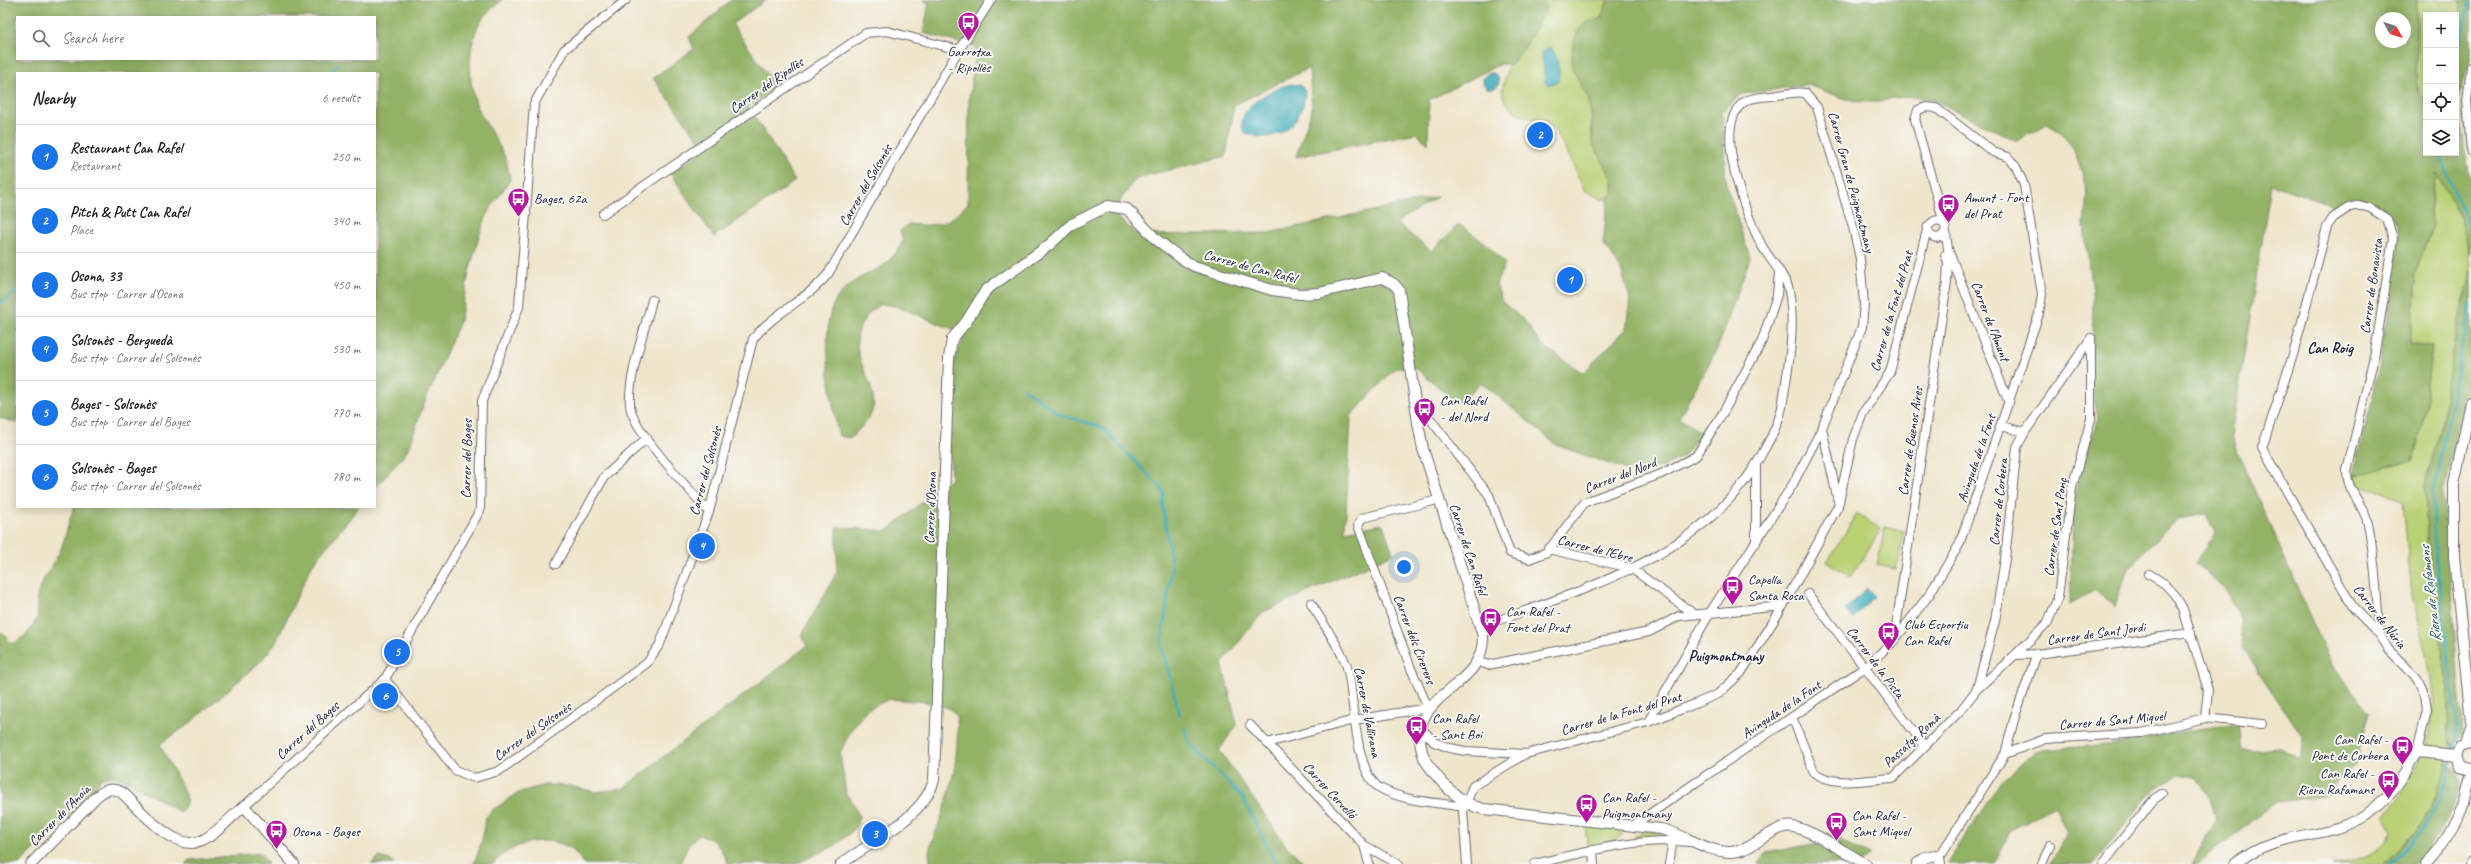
<!DOCTYPE html>
<html lang="en">
<head>
<meta charset="utf-8">
<style>
	:root { --surface:#fff; --page:#f2f2f2; --text:#202124; --muted:#757577; --line:#e0e0e0; --accent:#1a73e8 }
	body { margin:0; font-family:Caveat,sans-serif; background:var(--page); color:var(--text) }
	.controls { position:absolute; right:12px; top:12px; display:grid; overflow:hidden; border-radius:0px; box-shadow:0 2px 10px #0003 }
	.controls button { width:36px; height:36px; display:grid; place-items:center; padding:0; border:0; border-bottom:1px solid var(--line); background:var(--surface); color:var(--text); font:20px sans-serif }
	.compass { position:absolute; left:2375px; top:12px; width:36px; height:36px; border-radius:50%; background:var(--surface); box-shadow:0 2px 10px #0003; rotate:129deg }
	.you { position:absolute; left:1404px; top:567px; width:14px; height:14px; margin:-10px; border:3px solid #fff; border-radius:50%; background:#1a73e8; box-shadow:0 0 0 6px #1a73e833 }
	.badge { display:grid; place-items:center; width:26px; height:26px; border-radius:50%; background:var(--accent); color:#fff; font-size:13px; font-weight:700 }
	.pin { position:absolute; translate:-50% -50%; border:2px solid #fff; box-shadow:0 1px 4px #0006 }
	.list { margin:0; padding:0; list-style:none }
	h2 { display:flex; justify-content:space-between; align-items:center; height:52px; margin:0; padding:0 16px; font-size:17px }
	h2 small { font-size:13px; font-weight:400; color:var(--muted) }
	.list li { display:grid; grid-template-columns:26px 1fr auto; gap:12px; align-items:center; box-sizing:border-box; height:64px; padding:0 16px; border-top:1px solid var(--line) }
	.list b { display:block; font-size:15px; white-space:nowrap }
	.list p { margin:0; font-size:13px; white-space:nowrap; color:var(--muted) }
	.list em { font-size:13px; font-style:normal; color:var(--muted) }
	.icon { flex:none; width:22px; height:22px; fill:none; stroke:currentColor; stroke-width:2; stroke-linecap:round; stroke-linejoin:round }
	.map { position:relative; flex:none; width:2471px; height:864px; overflow:hidden }
	.search { position:absolute; background:var(--surface); box-shadow:0 2px 10px #0003; left:16px; top:16px; width:360px; height:44px; display:flex; align-items:center; gap:10px; box-sizing:border-box; padding:0 14px; border-radius:0px; color:var(--muted); font-size:15px }
	.panel { position:absolute; background:var(--surface); box-shadow:0 2px 10px #0003; left:16px; top:72px; width:360px; height:436px; border-radius:0px }
	.map>svg:first-child { display:block }
</style>
</head>
<body>
<div class="map">
<svg width="2471" height="864" viewBox="0 0 2471 864">
	<rect width="100%" height="100%" fill="#f6f6f2"/>
	<filter id="ink" filterUnits="userSpaceOnUse"><feTurbulence type="fractalNoise" baseFrequency=".025" numOctaves="2"/><feDisplacementMap in="SourceGraphic" scale="8" xChannelSelector="R" yChannelSelector="G"/><feConvolveMatrix kernelMatrix="1 2 1 2 8 2 1 2 1" color-interpolation-filters="sRGB"/></filter>
	<filter id="wash" filterUnits="userSpaceOnUse"><feTurbulence type="fractalNoise" baseFrequency=".012" numOctaves="4" result="noise"/><feDisplacementMap in="SourceGraphic" scale="16" xChannelSelector="R" yChannelSelector="G"/><feGaussianBlur stdDeviation="0.9" result="paint"/><feColorMatrix in="noise" values="0 0 0 0 0 0 0 0 0 0 0 0 0 0 0 0 0 1.4 0 .05"/><feComposite in="paint" operator="in"/></filter>
	<g filter="url(#wash)">
		<rect width="100%" height="100%" fill="#efe5cb"/>
		<!-- green -->
		<path fill="#bad074" stroke="#6e7958" d="M1541,0H1608L1601,18C1595,21 1588,22 1582,27C1577,30 1576,38 1575,43C1569,70 1578,75 1588,98C1593,111 1590,124 1592,137C1594,157 1632,186 1603,200L1584,190L1566,149L1550,123L1523,116L1513,110L1504,100L1502,89L1507,70L1526,45L1545,10V4Z
			M2417,0H2460L2461,8L2456,29V15H2426V98H2421L2416,81Z
			M2436,173C2453,202 2471,232 2471,267L2452,352L2441,428L2426,479L2427,540L2448,691V739L2452,747L2441,783L2425,821L2394,856L2382,864H2333C2353,862 2385,854 2392,831L2385,817L2403,792L2426,746L2434,702L2427,654L2412,596L2403,503C2384,485 2369,497 2352,476L2390,465L2413,461L2427,405V383L2432,346L2410,345L2416,282L2414,275L2433,225L2430,212Z
			M1857,514L1881,529L1851,577L1827,562Z
			M1885,527L1904,531L1896,569L1877,565Z
			M1585,825L1619,829L1622,835L1616,841L1587,845Z
			M1644,831H1655L1679,838C1668,838 1643,844 1634,836Z"/>
		<!-- forest -->
		<path fill="#93b266" stroke="#5a6a50" fill-rule="evenodd" d="M0,0H502C494,7 484,15 479,25C467,47 468,83 477,106C489,134 507,148 510,180L488,212L480,233L469,272L460,321L421,411L410,444L405,454L375,488V73H17V423L0,418ZM17,17H375V59H17Z
			M731,0H766L732,24L776,87L748,106L795,181L714,237L670,173L705,149L653,78L694,49L689,37Z
			M923,0H1541L1545,4V10L1526,45L1510,65L1500,64L1429,100L1428,144L1416,133L1296,157L1312,109L1309,68L1234,105L1226,156L1136,178L1121,199L1117,217L1139,235L1268,233L1437,197L1396,223L1431,251L1459,224L1489,246L1505,264L1496,284L1502,302L1524,320L1541,344L1583,373L1626,329L1630,298L1620,267L1603,243L1608,198L1613,192V180L1593,144L1592,117L1588,98L1572,68C1571,55 1573,30 1586,23C1591,20 1596,21 1601,18L1608,0H2417L2416,81L2421,98H2426V153H2456V29L2461,8L2460,0H2471V57L2457,104L2471,185V254L2459,214L2436,173L2430,212L2433,225L2414,275L2416,282L2410,345L2432,346L2427,383V405L2413,461L2390,465L2352,476C2360,443 2371,410 2377,376C2383,345 2387,312 2392,280C2394,265 2402,241 2397,226C2389,200 2359,196 2337,207L2271,184L2231,437L2331,664L2370,713L2355,764L2325,796L2276,802L2196,864H2192L2216,818L2209,795L2196,777L2178,774L2149,795L2093,864H2050L2067,833L2055,806L2011,830L1994,864H1947L2001,781L2038,750L2119,744L2197,729L2238,724L2242,751L2280,748L2300,759L2303,737L2243,649L2240,618L2225,589L2196,563L2215,534L2206,514L2177,519L2149,547L2128,569L2115,606L2094,590L2070,604L2074,495L2098,417L2091,382L2093,302L2084,225L2087,193L2082,172L2073,148L2062,133L2047,124L2017,141L1936,101L1918,97L1892,98L1879,102H1860L1843,98L1808,85L1741,94L1722,112L1726,184L1750,258L1718,347L1679,418L1702,433L1682,457L1663,467L1627,470L1558,446L1482,383L1457,403L1416,368H1395L1351,416L1345,531L1383,524L1393,554L1263,612L1222,663L1237,725L1219,750L1287,847L1306,864H930L929,850L932,841C949,801 960,760 957,716L949,708L927,702L889,699L866,710L851,730L840,753L846,794L853,803L859,816L856,828L836,845L796,864H728C721,848 716,838 698,835L688,845L680,864H583C567,829 514,838 493,864H474L482,841L485,819L491,811L520,792L545,785L570,786L594,792L622,789L807,646L802,635L837,572V527L887,531L951,479L947,382L965,334L895,306L880,304C826,344 886,381 871,414C867,423 857,431 851,438L839,436C832,407 820,330 834,303C837,297 845,289 850,285C874,266 886,273 903,241L900,231L909,224C938,227 948,225 968,203L969,98L977,48L923,33L929,3ZM2381,18H2405V42H2381Z
			M2471,267V371L2443,493L2463,735L2452,747L2448,739V691L2427,540L2425,484L2441,428L2452,352Z
			M74,507H359L312,565L275,644L260,662L189,724L160,744C165,758 190,795 186,804C185,807 182,810 180,812L127,781L114,776L102,778L69,817L19,864H0V631L13,644L27,634L38,617C31,587 50,574 61,549C66,535 69,521 74,507Z
			M2447,762C2452,768 2460,774 2460,782C2458,809 2432,847 2413,864H2382C2419,839 2435,804 2447,762Z
			M1838,839L1870,855L1858,864H1757L1767,853Z
			M260,853L268,864H185L189,860Z
			M379,857L390,860L395,864H371Z"/>
		<!-- water -->
		<path fill="#3baab9" stroke="#2e667a" d="M1550,46C1557,55 1561,70 1558,81L1549,85L1545,82L1542,53Z
			M1483 81a8 8 0 1 1 16 0a8 8 0 1 1-16 0Z
			M1291,84L1300,85L1305,91C1305,122 1276,148 1244,132C1232,109 1274,87 1291,84Z
			M1867,588L1875,596L1853,618L1845,610Z"/>
		<g fill="none" stroke-linecap="round" stroke-linejoin="round">
			<!-- stream -->
			<path stroke="#3baab9" stroke-width="2.5" d="M2456,57L2470,0
				M331,73L338,64
				M2441,153L2449,179L2471,230
				M0,303L17,291
				M1023,388L1059,414L1103,428L1161,488L1164,495L1163,506L1172,567L1161,645L1180,715
				M1185,729L1187,739L1193,747L1243,798L1276,864
				M2453,752L2457,729L2434,538L2433,494L2471,304
				M2389,864C2424,837 2444,800 2452,757"/>
		</g>
	</g>
	<g filter="url(#ink)">
		<g fill="none" stroke-linecap="round" stroke-linejoin="round">
			<defs>
				<path id="minor" d="M2471,67L2467,101L2471,151
					M603,214L866,33L887,31L959,50
					M1928,229C1930,239 1940,241 1945,232
					M652,300C645,329 628,376 630,405C632,431 690,489 709,512
					M1414,398L1489,495L1510,553L1529,559L1547,552L1585,502L1661,474L1696,456L1724,411L1762,341L1777,295L1779,272
					M2001,426L2025,432
					M1822,428L1838,501
					M1756,543V467
					M1548,549L1631,568L1694,614
					M556,564L604,477L647,438
					M1808,594L1925,746
					M1311,603C1320,619 1343,652 1347,667C1355,696 1353,772 1380,788C1402,801 1433,802 1457,806L1467,804
					M1480,627C1583,589 1710,556 1764,450C1771,438 1779,422 1782,407C1788,370 1796,328 1789,291C1787,277 1768,258 1761,244C1746,215 1711,126 1744,102C1751,97 1762,97 1771,96C1782,95 1795,91 1805,93L1817,107L1853,227L1860,259L1864,303L1862,327L1822,428L1793,484L1711,611L1648,722
					M2380,635C2376,599 2376,559 2368,524C2364,504 2346,490 2347,471L2375,352L2393,239L2387,219L2370,208L2359,205L2348,208L2333,218L2327,227L2293,355L2262,448L2354,609L2380,635L2388,649L2417,678L2425,695L2427,710L2417,752
					M1894,641L1947,282L1948,262L1945,255
					M2015,655L2037,654
					M1479,662L1488,665L1649,632L1679,616L1783,606
					M385,679L455,770L474,778L499,771L647,663L660,644L709,512L753,339C773,313 807,300 828,274L952,61L991,0
					M1977,688L1995,621L2005,559L2017,447L2025,432L2091,338
					M1792,717L1814,772C1833,788 1869,779 1893,778L1961,710L1977,689L2015,655L2048,622L2058,597L2072,488L2091,419V338
					M2205,718L2262,724
					M1250,725L1364,845L1398,864
					M1421,728L1434,742L1450,748L1465,751L1526,754L1648,722L1690,706L1718,694L1741,673L1783,606L1838,506L1853,439L1863,413L1890,372L1928,226L1934,221L1939,220L1945,225L1948,249L2009,403
					M1267,743L1354,720L1428,708L1410,666L1358,525L1362,518L1438,500
					M2005,754L2015,716L2037,654L2191,633
					M244,806L385,679L480,510L482,401L519,307L534,104L564,50L626,0
					M1632,826L1864,668L1893,642L1929,595L1959,545L2039,314L2042,294L2024,185L2016,167L2008,157L1993,152L1936,108L1926,107L1918,110L1915,119L1944,223
					M1364,845L1369,864
					M1593,850L1594,864
					M1939,857L2005,754L2045,739L2142,733L2205,718L2208,690L2183,609L2175,595L2165,584L2149,574
					M1467,864L1463,811L1473,786L1525,754
					M1535,864C1585,852 1638,837 1690,842
					M1669,864L1673,840
					M2042,864L2050,845
					M2103,864L2154,799L2162,794
					M2470,864L2471,861"/>
				<path id="tertiary" d="M2471,402L2454,484V557L2471,721
					M2466,744L2471,727
					M2471,744L2460,747L2456,756L2460,767L2471,770
					M31,864L96,797C104,790 111,787 121,792C140,809 175,853 201,841C217,834 231,817 244,806L294,864
					M841,864C871,842 924,817 934,780L949,358L952,339L966,322L986,290L1048,246L1072,224L1108,206L1127,209L1157,240L1182,259L1194,266L1272,290L1300,294L1319,293L1382,278L1394,284L1399,290L1418,423L1423,449L1483,636C1485,693 1398,692 1425,760C1438,780 1460,805 1484,809L1661,829C1684,834 1706,852 1730,852C1745,852 1756,842 1768,835C1776,830 1784,825 1793,827C1813,830 1847,854 1866,864
					M1917,864L1926,857L1935,855L1939,857L1940,864
					M2235,864C2274,829 2327,841 2366,815C2381,804 2395,789 2405,773C2409,766 2412,758 2417,752L2456,756
					M2426,864C2441,847 2455,826 2464,804C2467,795 2467,786 2471,777"/>
			</defs>
			<!-- minor casing -->
			<use href="#minor" stroke="#6a666d" stroke-width="10"/>
			<!-- tertiary casing -->
			<use href="#tertiary" stroke="#6a666d" stroke-width="12"/>
			<!-- minor -->
			<use href="#minor" stroke="#fff" stroke-width="8"/>
			<!-- tertiary -->
			<use href="#tertiary" stroke="#fff" stroke-width="10"/>
		</g>
	</g>
	<!-- icons -->
	<defs>
		<symbol id="bus-pin" viewBox="-11 -11 22 30"><path d="M0 17L-7.5 6A9.5 9.5 0 1 1 7.5 6Z" fill="#b5179e" stroke="#f6f6f2"/><path d="M-5-6H5V4H4V6H2V4H-2V6H-4V4H-5ZM-3.5-4V0h7V-4ZM-3.5 1.2v1.5H-2V1.2ZM2 1.2v1.5H3.5V1.2Z" fill="#fff"/></symbol>
	</defs>
	<g fill-rule="evenodd">
		<use href="#bus-pin" x="956" y="10" width="25" height="34"/>
		<use href="#bus-pin" x="506" y="186" width="25" height="34"/>
		<use href="#bus-pin" x="1936" y="192" width="25" height="34"/>
		<use href="#bus-pin" x="1412" y="396" width="25" height="34"/>
		<use href="#bus-pin" x="1720" y="574" width="25" height="34"/>
		<use href="#bus-pin" x="1478" y="606" width="25" height="34"/>
		<use href="#bus-pin" x="1876" y="620" width="25" height="34"/>
		<use href="#bus-pin" x="1404" y="714" width="25" height="34"/>
		<use href="#bus-pin" x="2390" y="734" width="25" height="34"/>
		<use href="#bus-pin" x="2376" y="768" width="25" height="34"/>
		<use href="#bus-pin" x="1574" y="792" width="25" height="34"/>
		<use href="#bus-pin" x="1824" y="810" width="25" height="34"/>
		<use href="#bus-pin" x="264" y="818" width="25" height="34"/>
	</g>
	<g text-anchor="middle" stroke-width="4" stroke-linejoin="round" paint-order="stroke">
		<!-- poi labels -->
		<g font-size="14" fill="#22223b" stroke="#f6f6f2" text-anchor="start">
			<text x="969" y="56" text-anchor="middle">Garrotxa<tspan x="969" dy="16">- Ripollès</tspan></text>
			<text x="1964" y="202">Amunt - Font<tspan x="1964" dy="16">del Prat</tspan></text>
			<text x="534" y="203">Bages, 62a</text>
			<text x="1440" y="405">Can Rafel<tspan x="1440" dy="16">- del Nord</tspan></text>
			<text x="1748" y="584">Capella<tspan x="1748" dy="16">Santa Rosa</tspan></text>
			<text x="1506" y="616">Can Rafel -<tspan x="1506" dy="16">Font del Prat</tspan></text>
			<text x="1904" y="629">Club Esportiu<tspan x="1904" dy="16">Can Rafel</tspan></text>
			<text x="1432" y="723">Can Rafel<tspan x="1432" dy="16">- Sant Boi</tspan></text>
			<text x="2388" y="744" text-anchor="end">Can Rafel -<tspan x="2388" dy="16">Pont de Corbera</tspan></text>
			<text x="2374" y="778" text-anchor="end">Can Rafel -<tspan x="2374" dy="16">Riera Rafamans</tspan></text>
			<text x="1602" y="802">Can Rafel -<tspan x="1602" dy="16">Puigmontmany</tspan></text>
			<text x="1852" y="820">Can Rafel -<tspan x="1852" dy="16">Sant Miquel</tspan></text>
			<text x="292" y="836">Osona - Bages</text>
		</g>
		<!-- street labels -->
		<g font-size="14" fill="#22223b" stroke="#f6f6f2">
			<text transform="translate(766 85) rotate(-35)" y="5">Carrer del Ripollès</text>
			<text transform="translate(1852 182) rotate(75)" y="5">Carrer Gran de Puigmontmany</text>
			<text transform="translate(865 185) rotate(-60)" y="5">Carrer del Solsonès</text>
			<text transform="translate(1250 266) rotate(15)" y="5">Carrer de Can Rafel</text>
			<text transform="translate(2371 286) rotate(-82)" y="5">Carrer de Bonavista</text>
			<text transform="translate(1891 311) rotate(-74)" y="5">Carrer de la Font del Prat</text>
			<text transform="translate(1991 321) rotate(69)" y="5">Carrer de l'Amunt</text>
			<text transform="translate(1910 441) rotate(-82)" y="5">Carrer de Buenos Aires</text>
			<text transform="translate(1976 458) rotate(-71)" y="5">Avinguda de la Font</text>
			<text transform="translate(466 459) rotate(-89)" y="5">Carrer del Bages</text>
			<text transform="translate(705 471) rotate(-75)" y="5">Carrer del Solsonès</text>
			<text transform="translate(1620 475) rotate(-21)" y="5">Carrer del Nord</text>
			<text transform="translate(1998 502) rotate(-84)" y="5">Carrer de Corbera</text>
			<text transform="translate(930 508) rotate(-88)" y="5">Carrer d'Osona</text>
			<text transform="translate(2055 527) rotate(-82)" y="5">Carrer de Sant Ponç</text>
			<text transform="translate(1595 548) rotate(14)" y="5">Carrer de l'Ebre</text>
			<text transform="translate(1469 549) rotate(72)" y="5">Carrer de Can Rafel</text>
			<text transform="translate(2380 616) rotate(52)" y="5">Carrer de Núria</text>
			<text transform="translate(2096 633) rotate(-8)" y="5">Carrer de Sant Jordi</text>
			<text transform="translate(1415 639) rotate(69)" y="5">Carrer dels Cirerers</text>
			<text transform="translate(1876 662) rotate(53)" y="5">Carrer de la Pista</text>
			<text transform="translate(1781 709) rotate(-34)" y="5">Avinguda de la Font</text>
			<text transform="translate(1368 712) rotate(79)" y="5">Carrer de Vallirana</text>
			<text transform="translate(1621 713) rotate(-16)" y="5">Carrer de la Font del Prat</text>
			<text transform="translate(2112 720) rotate(-5)" y="5">Carrer de Sant Miquel</text>
			<text transform="translate(307 730) rotate(-42)" y="5">Carrer del Bages</text>
			<text transform="translate(532 731) rotate(-35)" y="5">Carrer del Solsonès</text>
			<text transform="translate(1911 740) rotate(-43)" y="5">Passatge Romà</text>
			<text transform="translate(1330 790) rotate(47)" y="5">Carrer Cervelló</text>
			<text transform="translate(59 815) rotate(-45)" y="5">Carrer de l'Anoia</text>
		</g>
		<!-- neighbourhood labels -->
		<g font-size="15" font-weight="bold" fill="#22223b" stroke="#f6f6f2">
			<text x="2330" y="353">Can Roig</text>
			<text x="1726" y="661">Puigmontmany</text>
		</g>
		<!-- water labels -->
		<g font-size="15" font-style="italic" fill="#2c586d" stroke="#f6f6f2">
			<text transform="translate(2430 594) rotate(-97)" y="5">Riera de Rafamans</text>
		</g>
	</g>
</svg>
<div class="controls">
<button>+</button>
<button>−</button>
<button><svg class="icon" aria-label="locate" viewBox="0 0 24 24"><circle cx="12" cy="12" r="6"/><path d="M12 2v4M12 18v4M2 12h4M18 12h4"/></svg></button>
<button><svg class="icon" aria-label="layers" viewBox="0 0 24 24"><path d="M12 4l9 5-9 5-9-5zM3 14l9 5 9-5"/></svg></button>
</div>
<svg class="compass" viewBox="-18 -18 36 36"><path d="M0-13l5 13h-10z" fill="#e53935"/><path d="M0 13l5-13h-10z" fill="#757577"/></svg>
<div class="you"></div>
<div class="pin badge" style="left:1570px;top:280px">1</div>
<div class="pin badge" style="left:1540px;top:135px">2</div>
<div class="pin badge" style="left:875px;top:834px">3</div>
<div class="pin badge" style="left:702px;top:546px">4</div>
<div class="pin badge" style="left:397px;top:652px">5</div>
<div class="pin badge" style="left:385px;top:696px">6</div>
<div class="search"><svg class="icon" aria-label="search" viewBox="0 0 24 24"><circle cx="10" cy="10" r="6"/><path d="M15 15l6 6"/></svg>Search here</div>
<section class="panel">
<h2>Nearby<small>6 results</small></h2>
<ul class="list">
<li><span class="badge">1</span><div><b>Restaurant Can Rafel</b><p>Restaurant</p></div><em>250 m</em></li>
<li><span class="badge">2</span><div><b>Pitch &amp; Putt Can Rafel</b><p>Place</p></div><em>340 m</em></li>
<li><span class="badge">3</span><div><b>Osona, 33</b><p>Bus stop · Carrer d'Osona</p></div><em>450 m</em></li>
<li><span class="badge">4</span><div><b>Solsonès - Berguedà</b><p>Bus stop · Carrer del Solsonès</p></div><em>530 m</em></li>
<li><span class="badge">5</span><div><b>Bages - Solsonès</b><p>Bus stop · Carrer del Bages</p></div><em>770 m</em></li>
<li><span class="badge">6</span><div><b>Solsonès - Bages</b><p>Bus stop · Carrer del Solsonès</p></div><em>780 m</em></li>
</ul>
</section>
</div>
</body>
</html>
